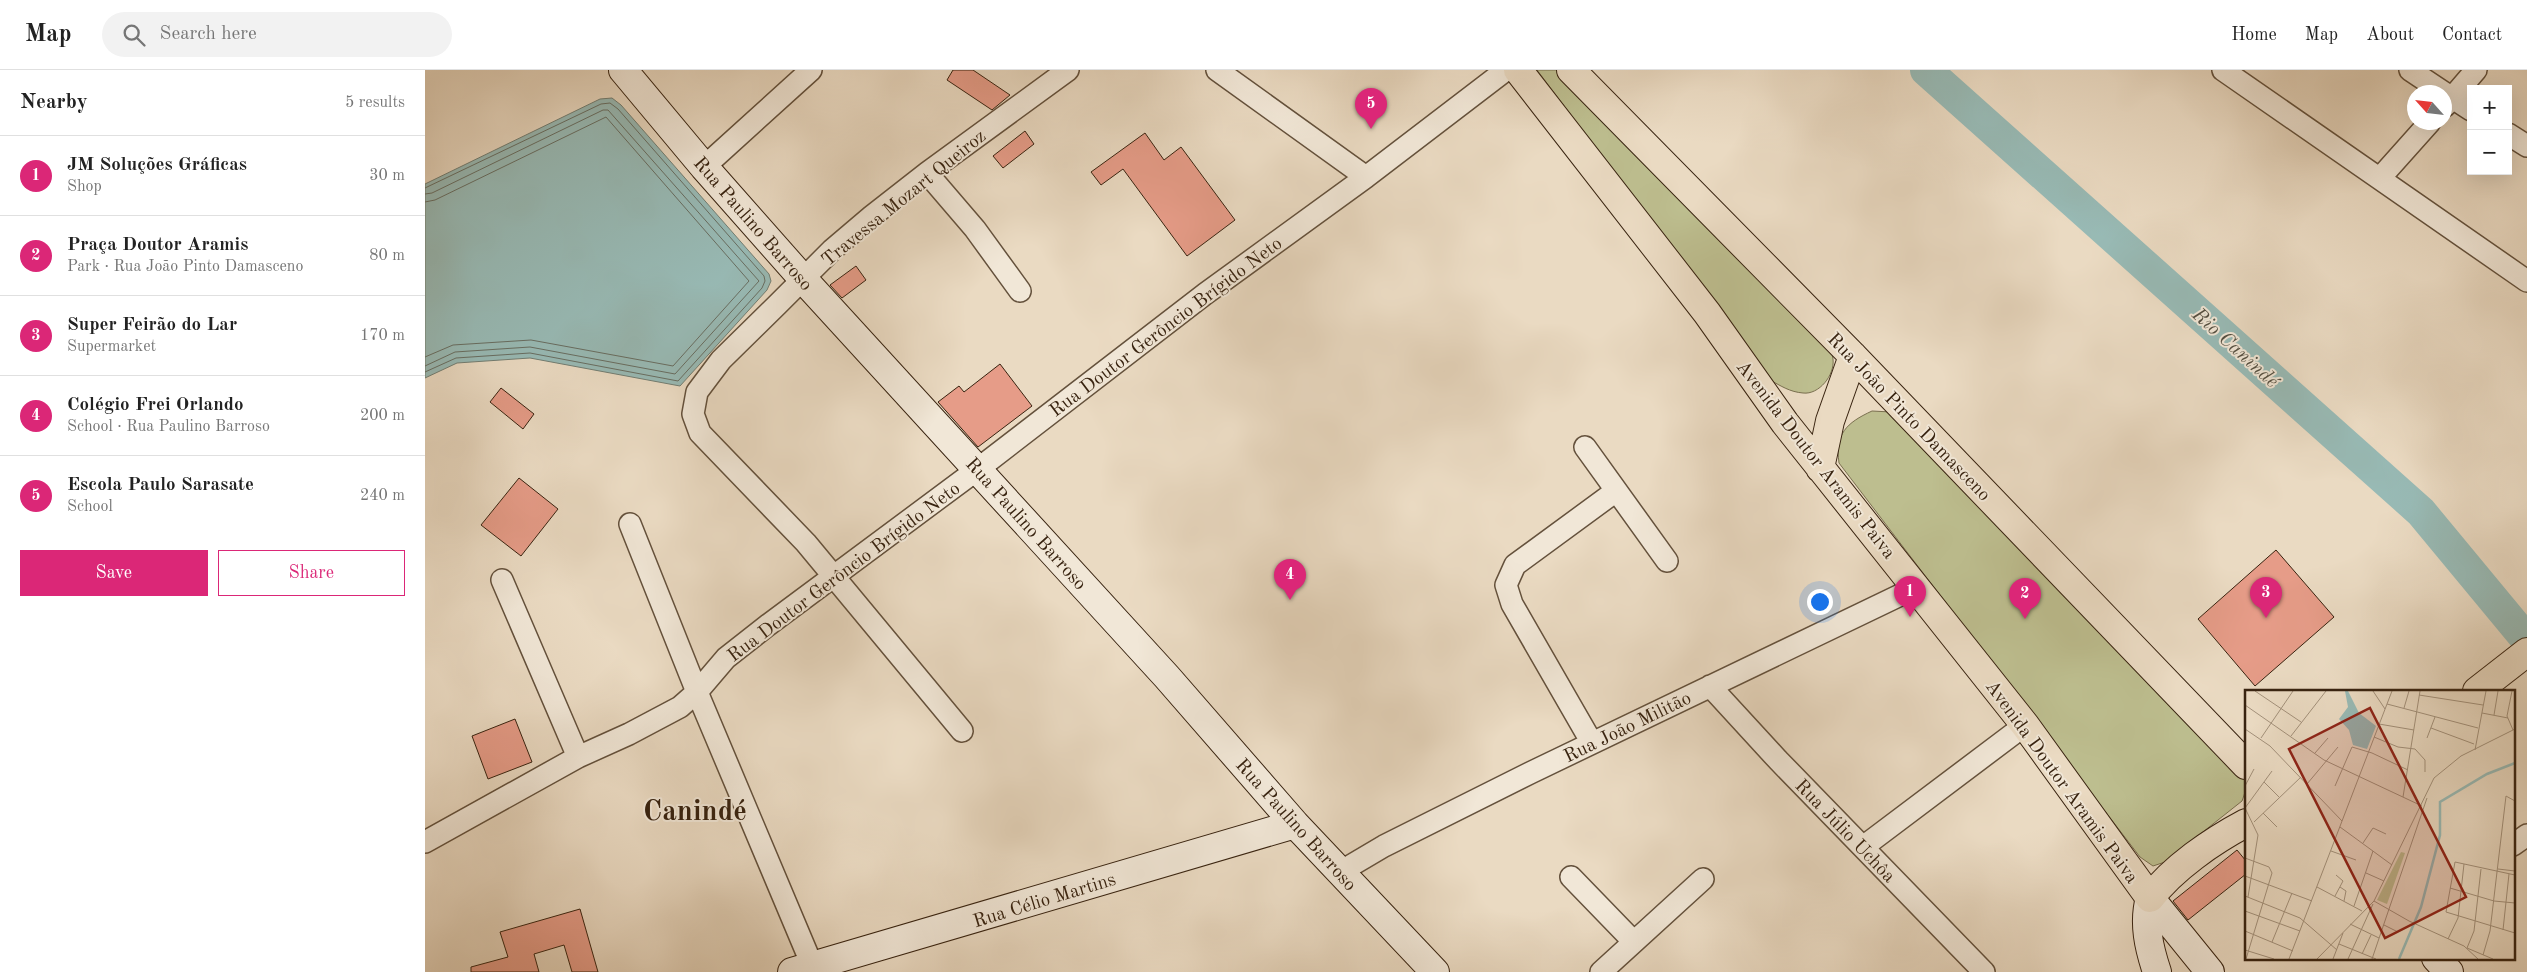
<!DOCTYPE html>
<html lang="en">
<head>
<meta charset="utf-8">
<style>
	:root { --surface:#fff; --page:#f2f2f2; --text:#222; --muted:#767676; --line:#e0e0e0; --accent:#db2777 }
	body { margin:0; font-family:"Old Standard TT",serif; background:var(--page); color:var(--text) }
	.controls { position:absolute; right:15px; top:15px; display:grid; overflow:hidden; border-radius:0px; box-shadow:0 5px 20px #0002 }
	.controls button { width:45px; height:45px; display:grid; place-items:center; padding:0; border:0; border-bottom:1px solid var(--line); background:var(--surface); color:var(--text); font:25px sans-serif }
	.compass { position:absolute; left:1982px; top:15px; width:45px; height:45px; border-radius:50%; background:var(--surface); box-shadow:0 5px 20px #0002; rotate:297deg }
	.you { position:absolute; left:1394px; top:531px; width:18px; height:18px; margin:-12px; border:4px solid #fff; border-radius:50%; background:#1a73e8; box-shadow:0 0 0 8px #1a73e833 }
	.badge { display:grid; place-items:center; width:32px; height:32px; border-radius:50%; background:var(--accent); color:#fff; font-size:16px; font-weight:700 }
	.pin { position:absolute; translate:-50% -41px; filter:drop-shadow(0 1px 2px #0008) }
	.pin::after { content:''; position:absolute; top:26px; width:18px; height:15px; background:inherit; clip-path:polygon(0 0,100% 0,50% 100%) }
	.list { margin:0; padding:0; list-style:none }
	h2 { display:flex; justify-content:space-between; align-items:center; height:65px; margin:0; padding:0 20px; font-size:21px }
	h2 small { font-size:16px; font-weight:400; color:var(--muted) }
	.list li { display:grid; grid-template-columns:32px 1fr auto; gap:15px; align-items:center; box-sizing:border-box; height:80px; padding:0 20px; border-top:1px solid var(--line) }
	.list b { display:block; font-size:19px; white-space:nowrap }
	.list p { margin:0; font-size:16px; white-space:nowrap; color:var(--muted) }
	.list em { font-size:16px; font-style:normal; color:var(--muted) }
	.actions { display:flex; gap:10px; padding:15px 20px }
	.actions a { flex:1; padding:11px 0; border:1px solid var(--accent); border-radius:0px; text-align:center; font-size:18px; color:var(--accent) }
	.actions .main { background:var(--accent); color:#fff }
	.icon { flex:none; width:28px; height:28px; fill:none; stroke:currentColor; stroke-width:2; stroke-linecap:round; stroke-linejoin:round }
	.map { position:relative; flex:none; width:2102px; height:902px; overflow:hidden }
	header { display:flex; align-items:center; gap:30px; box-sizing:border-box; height:70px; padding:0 25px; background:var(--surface); border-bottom:1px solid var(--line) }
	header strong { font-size:24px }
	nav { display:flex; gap:28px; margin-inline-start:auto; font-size:18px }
	.search { width:350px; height:45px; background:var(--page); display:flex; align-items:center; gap:12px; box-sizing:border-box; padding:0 18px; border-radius:28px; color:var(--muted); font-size:19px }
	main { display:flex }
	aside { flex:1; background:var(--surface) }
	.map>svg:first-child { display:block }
</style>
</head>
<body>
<header>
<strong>Map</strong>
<div class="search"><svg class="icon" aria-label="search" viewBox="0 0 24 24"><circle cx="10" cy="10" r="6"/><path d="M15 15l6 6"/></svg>Search here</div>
<nav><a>Home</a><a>Map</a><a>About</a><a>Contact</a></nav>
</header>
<main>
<aside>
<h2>Nearby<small>5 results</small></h2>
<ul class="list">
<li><span class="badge">1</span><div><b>JM Soluções Gráficas</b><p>Shop</p></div><em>30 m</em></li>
<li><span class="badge">2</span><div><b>Praça Doutor Aramis</b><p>Park · Rua João Pinto Damasceno</p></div><em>80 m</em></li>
<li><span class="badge">3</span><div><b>Super Feirão do Lar</b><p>Supermarket</p></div><em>170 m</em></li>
<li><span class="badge">4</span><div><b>Colégio Frei Orlando</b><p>School · Rua Paulino Barroso</p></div><em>200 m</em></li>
<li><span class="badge">5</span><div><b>Escola Paulo Sarasate</b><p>School</p></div><em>240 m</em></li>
</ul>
<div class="actions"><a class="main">Save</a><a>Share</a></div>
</aside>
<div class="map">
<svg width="2102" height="902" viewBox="0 0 2102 902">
	<rect width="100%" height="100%" fill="#eadac2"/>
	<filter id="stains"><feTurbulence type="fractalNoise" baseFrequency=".004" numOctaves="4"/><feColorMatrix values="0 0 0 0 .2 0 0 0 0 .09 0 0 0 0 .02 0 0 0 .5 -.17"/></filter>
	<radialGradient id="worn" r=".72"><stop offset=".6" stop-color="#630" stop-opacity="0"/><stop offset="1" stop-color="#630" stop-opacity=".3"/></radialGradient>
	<!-- green -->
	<path fill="#bdbe8f" stroke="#7a7050" d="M1112,0H1133L1403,274C1404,278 1408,284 1408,289C1410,305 1394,325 1378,323C1365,322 1356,316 1345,310Z
		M1447,341L1466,342L1818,706C1823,714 1820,723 1817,731L1740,792L1728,796L1715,787L1414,393C1410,364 1421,353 1447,341Z"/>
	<!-- water -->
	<path fill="#98bab5" stroke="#727e73" d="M187,28L196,35L344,204L346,211L342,220L255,316L105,288L32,293L0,308V114L175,29Z"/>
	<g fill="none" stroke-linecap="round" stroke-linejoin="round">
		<!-- shore -->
		<path stroke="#686e62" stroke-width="1" d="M0,118L176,34L185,33L193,39L339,206L340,211L337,218L253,311L105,283L31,288L0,302
			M0,124L7,123L178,40H183L334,211L250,304L105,277L30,282L0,296
			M0,132L10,130L181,47L324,211L248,296L106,270L28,275L0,287"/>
		<!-- river -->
		<path stroke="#98bab5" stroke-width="32" d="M1501,0L1996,442L2102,570"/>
	</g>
	<!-- building -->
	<path fill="#e69c88" stroke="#382310" d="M528,0H548L585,25L567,40L522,10Z
		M600,61L609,74L578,98L568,86Z
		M720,63L739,90L756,77L810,150L762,186L698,99L676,115L666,102Z
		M431,196L441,210L417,228L405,215Z
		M575,294L607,336L553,377L513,332L534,316L539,322Z
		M76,318L109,344L98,359L65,332Z
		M94,408L133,439L96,486L56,455Z
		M1851,480L1909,547L1830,616L1773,549Z
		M90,649L107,692L63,709L47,666Z
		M1812,780L1821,791V804L1763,850L1748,831Z
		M155,839L173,902H147L139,875L109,884L114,902H46V897L83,887L75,862Z"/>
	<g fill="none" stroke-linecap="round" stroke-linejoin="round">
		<defs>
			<path id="street" d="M792,0L941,107
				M1798,0L2102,211
				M1985,0L2018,22
				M2020,23L2046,40
				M2020,36L2051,0
				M2083,64L2102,76
				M279,97L386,0
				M502,103L550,159L595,221
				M1955,108L2005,52
				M1160,377L1242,491
				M205,454L272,622L387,895
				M77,510L153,687
				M1285,616L1353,690L1559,902
				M537,661L381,473L275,363L268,344L272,322L296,290L352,235L407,180L447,146L502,103L643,0
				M1167,673L1087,534L1081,515L1090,495L1191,421
				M0,772L153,687L204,664L255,637L272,622L301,588L343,555L553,399L780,224L941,107L1081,0
				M2088,775L2102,765
				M1438,777L1600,655
				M915,802L959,776L1105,703L1492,517
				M1146,807L1208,871
				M1176,902L1278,809"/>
			<path id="secondary" d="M198,0L279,97L378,209L742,607L870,754L1010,902
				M1725,828L1785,902
				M1725,828C1718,853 1724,878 1732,902
				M2011,888L2024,902
				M367,902L870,754"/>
			<path id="primary" d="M1093,0L1282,243L1360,353L1600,655L1725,828C1748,798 1787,771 1821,753
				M1146,0L1428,286L1821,695
				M1395,398L1405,351L1428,286
				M2052,621L2102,582"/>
		</defs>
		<!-- street casing -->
		<use href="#street" stroke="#64513c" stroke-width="24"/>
		<!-- secondary casing -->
		<use href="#secondary" stroke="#382310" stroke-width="30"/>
		<!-- primary casing -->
		<use href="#primary" stroke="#382310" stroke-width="30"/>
		<!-- street -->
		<use href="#street" stroke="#f1e7d7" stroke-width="21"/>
		<!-- secondary -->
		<use href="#secondary" stroke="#f1e7d7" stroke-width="28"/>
		<!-- primary -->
		<use href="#primary" stroke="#eadac2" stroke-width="28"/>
	</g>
	<g text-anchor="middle" stroke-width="4" stroke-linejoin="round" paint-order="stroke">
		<!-- street labels -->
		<g font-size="19" fill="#382310" stroke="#f1e7d7">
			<text transform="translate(478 127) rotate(-39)" y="7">Travessa Mozart Queiroz</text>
			<text transform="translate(329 153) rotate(49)" y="7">Rua Paulino Barroso</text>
			<text transform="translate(740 256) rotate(-37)" y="7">Rua Doutor Gerôncio Brígido Neto</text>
			<text transform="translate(1485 346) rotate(46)" y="7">Rua João Pinto Damasceno</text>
			<text transform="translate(1392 389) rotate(52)" y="7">Avenida Doutor Aramis Paiva</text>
			<text transform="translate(602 453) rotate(48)" y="7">Rua Paulino Barroso</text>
			<text transform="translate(418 501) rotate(-37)" y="7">Rua Doutor Gerôncio Brígido Neto</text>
			<text transform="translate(1202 656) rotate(-26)" y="7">Rua João Militão</text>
			<text transform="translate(1638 711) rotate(54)" y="7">Avenida Doutor Aramis Paiva</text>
			<text transform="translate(872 754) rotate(48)" y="7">Rua Paulino Barroso</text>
			<text transform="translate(1421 760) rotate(46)" y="7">Rua Júlio Uchôa</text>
			<text transform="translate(619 829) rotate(-17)" y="7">Rua Célio Martins</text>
		</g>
		<!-- water labels -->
		<g font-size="20" font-style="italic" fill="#555042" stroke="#f1e7d7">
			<text transform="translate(1811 277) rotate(42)" y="7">Rio Canindé</text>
		</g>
		<!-- town labels -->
		<g font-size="29" font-weight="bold" fill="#382310" stroke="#f1e7d7">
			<text x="270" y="750">Canindé</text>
		</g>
	</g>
	<!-- overview -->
	<g transform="translate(1820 620)">
		<rect width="270" height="270" fill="#eadac2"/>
		<path d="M156,162L160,163L142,214L132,210Z" fill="#bdbe8f"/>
		<path d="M100,1H103L114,23L131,36L122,59L108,55L104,40L94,29L103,17Z" fill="#98bab5"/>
		<path fill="none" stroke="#98bab5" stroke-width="2.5" d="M154,269L176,217L195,145V112L242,84L270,73"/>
		<path fill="none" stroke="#a3917b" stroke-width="1" d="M10,1L56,32M128,1L140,19M267,1L262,26L268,40M174,5L238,15M142,14L233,38M0,15L79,70L177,116M159,18L164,1M237,23L263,28M249,25L253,1M134,34L169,40M186,38L229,54M0,39L25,56L97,131M46,46L81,1M129,47L153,57L170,59L180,70V82M16,48L48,1M182,48L190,27M230,60L241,1M70,63L83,48M19,92L34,107M62,94L93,57M0,96L9,79M90,96L107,57L127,63L163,80M158,107L175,1M0,118L13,145L3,207M0,118L27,81M18,123L32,137M9,132L56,87M95,137L147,175M118,153L128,138L141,144M86,161L111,170M0,168L24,177L27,183L1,269M236,179L229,241L222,258L248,269M253,179L270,181M121,183L139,191M270,185L210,172L201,222L270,243M0,186L67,211M72,197L117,221M95,197L101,201L99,211M205,198L249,211L270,213M0,206L55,228L92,260M90,206L98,191L91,185M129,211L189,88L216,66L270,39M129,211L164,231L219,256L233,269M109,216L128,161M144,219L182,108M0,221L55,241M105,234L134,248M139,235L153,242M258,240L264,184M0,241L48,261M203,249L213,228L219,174M27,252L47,203M94,254L131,269M0,260L29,269M117,264L126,245M238,265L245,241L261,106L270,111M44,269L147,1M72,269L129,211M88,269L98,243M103,269L128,214M127,269L144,219"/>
		<path fill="#8f2418" fill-opacity="0.15" stroke="#8f2418" stroke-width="2.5" d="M125,18L221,207L140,248L44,59Z"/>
		<rect width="270" height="270" fill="none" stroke="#382310" stroke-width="2.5"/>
	</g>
	<rect width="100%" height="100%" filter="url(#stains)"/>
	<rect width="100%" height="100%" fill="url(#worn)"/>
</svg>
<div class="controls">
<button>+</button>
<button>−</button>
</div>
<svg class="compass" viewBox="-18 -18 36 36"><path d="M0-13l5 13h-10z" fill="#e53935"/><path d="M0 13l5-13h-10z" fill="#767676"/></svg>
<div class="you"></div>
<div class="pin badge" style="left:1485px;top:547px">1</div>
<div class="pin badge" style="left:1600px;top:549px">2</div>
<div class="pin badge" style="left:1841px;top:548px">3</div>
<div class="pin badge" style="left:865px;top:530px">4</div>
<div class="pin badge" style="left:946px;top:59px">5</div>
</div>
</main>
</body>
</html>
